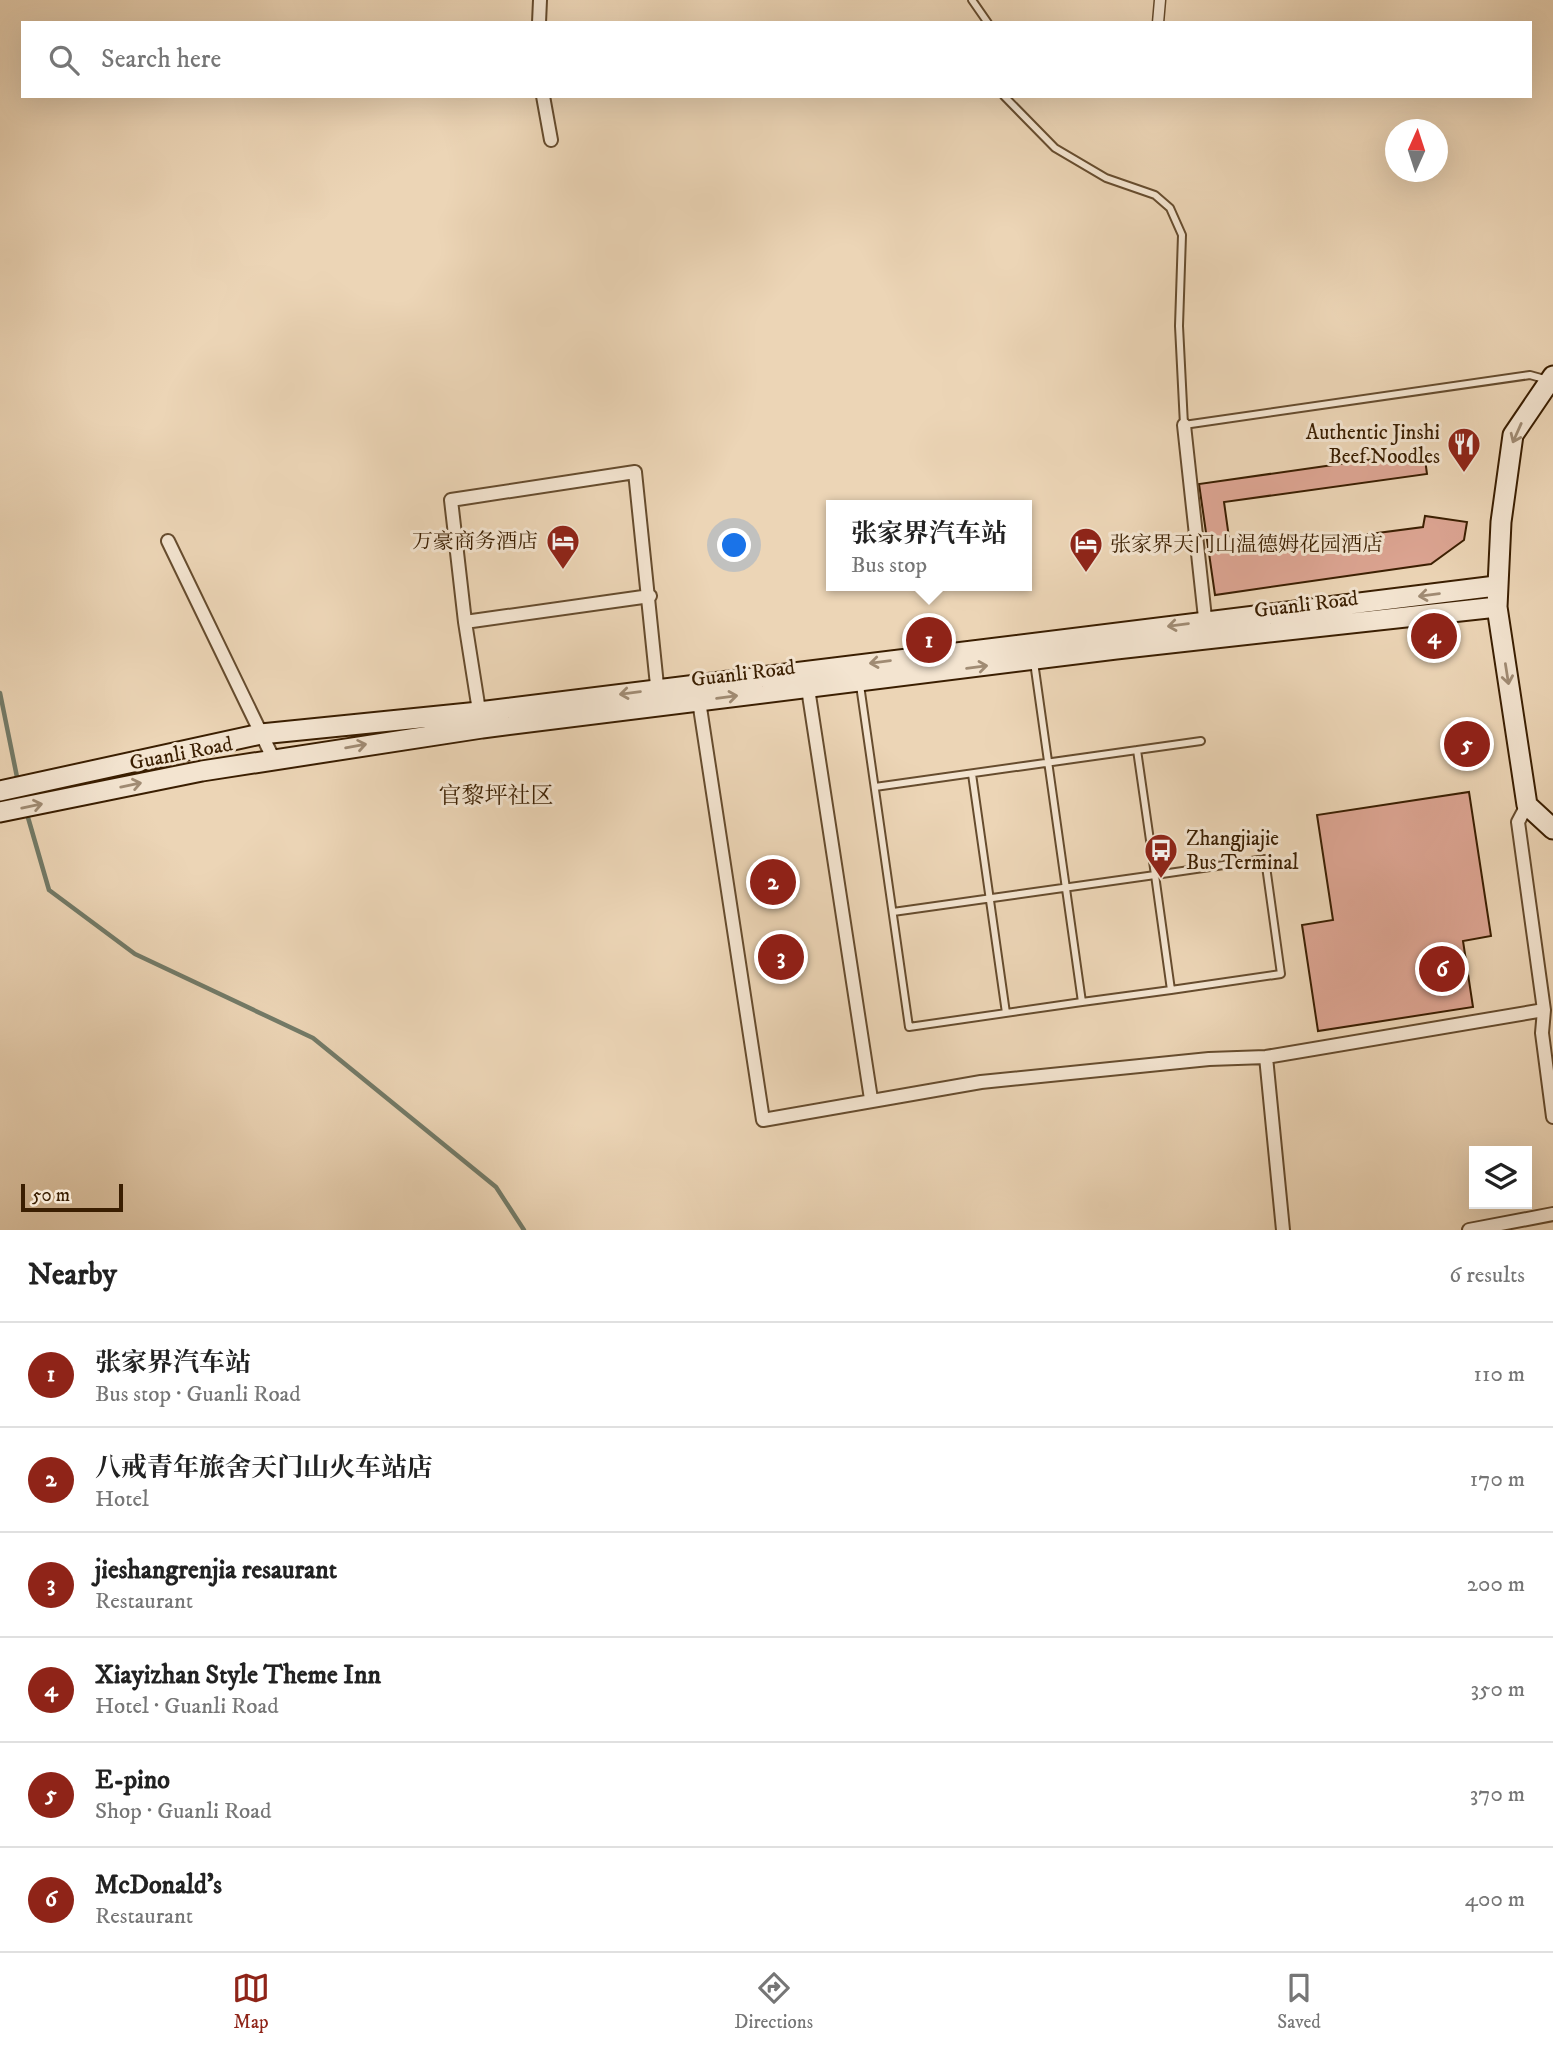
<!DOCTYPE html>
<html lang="en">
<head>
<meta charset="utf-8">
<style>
	:root { --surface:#fff; --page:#f2f2f2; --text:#222; --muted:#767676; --line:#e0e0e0; --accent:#8f2418 }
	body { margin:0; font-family:"IM FELL DW Pica","Noto Serif SC",serif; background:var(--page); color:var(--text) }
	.controls { position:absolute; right:21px; bottom:21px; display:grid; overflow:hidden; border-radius:0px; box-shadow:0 7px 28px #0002 }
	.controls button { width:63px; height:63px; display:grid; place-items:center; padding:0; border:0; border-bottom:2px solid var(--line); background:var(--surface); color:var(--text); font:35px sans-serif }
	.compass { position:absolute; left:1385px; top:119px; width:63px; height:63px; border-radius:50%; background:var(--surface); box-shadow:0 7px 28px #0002; rotate:3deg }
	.scale { position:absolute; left:21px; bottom:18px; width:102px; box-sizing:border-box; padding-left:7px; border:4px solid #3a1e01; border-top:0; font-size:19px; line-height:24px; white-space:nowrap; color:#3a1e01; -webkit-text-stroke:5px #f3e4d0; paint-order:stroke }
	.you { position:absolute; left:735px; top:546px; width:24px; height:24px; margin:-18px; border:5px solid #fff; border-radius:50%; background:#1a73e8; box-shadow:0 0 0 10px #1a73e833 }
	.badge { display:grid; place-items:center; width:46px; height:46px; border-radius:50%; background:var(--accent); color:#fff; font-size:23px; font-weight:700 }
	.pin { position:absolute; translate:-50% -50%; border:4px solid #fff; box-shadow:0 2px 7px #0006 }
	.popup { position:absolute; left:826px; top:500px; width:206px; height:91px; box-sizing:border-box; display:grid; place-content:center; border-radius:0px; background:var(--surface); filter:drop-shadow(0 2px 5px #0005); font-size:23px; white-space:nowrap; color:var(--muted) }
	.popup b { font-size:26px; color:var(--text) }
	.popup::after { content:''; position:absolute; left:50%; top:100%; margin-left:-14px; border:14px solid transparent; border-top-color:var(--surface) }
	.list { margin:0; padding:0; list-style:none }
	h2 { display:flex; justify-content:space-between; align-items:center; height:91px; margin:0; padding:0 28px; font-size:30px }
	h2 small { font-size:23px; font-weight:400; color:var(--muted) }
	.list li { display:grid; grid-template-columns:46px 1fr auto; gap:21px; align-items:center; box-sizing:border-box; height:105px; padding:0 28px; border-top:2px solid var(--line) }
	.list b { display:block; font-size:26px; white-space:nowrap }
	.list p { margin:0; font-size:23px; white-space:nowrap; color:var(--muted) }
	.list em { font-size:23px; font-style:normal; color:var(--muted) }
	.icon { flex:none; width:38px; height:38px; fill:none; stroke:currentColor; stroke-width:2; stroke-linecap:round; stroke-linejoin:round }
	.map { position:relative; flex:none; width:1553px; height:1230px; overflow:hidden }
	.search { position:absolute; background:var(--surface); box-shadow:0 7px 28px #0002; left:21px; right:21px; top:21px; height:77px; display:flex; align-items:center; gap:18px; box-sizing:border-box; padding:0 24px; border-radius:0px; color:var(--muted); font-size:26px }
	.sheet { height:721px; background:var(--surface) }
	nav { display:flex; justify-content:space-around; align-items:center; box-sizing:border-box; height:98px; border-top:2px solid var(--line); background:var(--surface); font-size:19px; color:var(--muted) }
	nav a { display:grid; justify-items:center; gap:4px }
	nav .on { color:var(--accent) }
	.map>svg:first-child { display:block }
</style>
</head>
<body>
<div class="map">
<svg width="1553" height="1230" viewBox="0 0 1553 1230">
	<rect width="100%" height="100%" fill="#ecd5b6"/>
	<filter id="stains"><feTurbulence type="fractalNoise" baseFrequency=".00286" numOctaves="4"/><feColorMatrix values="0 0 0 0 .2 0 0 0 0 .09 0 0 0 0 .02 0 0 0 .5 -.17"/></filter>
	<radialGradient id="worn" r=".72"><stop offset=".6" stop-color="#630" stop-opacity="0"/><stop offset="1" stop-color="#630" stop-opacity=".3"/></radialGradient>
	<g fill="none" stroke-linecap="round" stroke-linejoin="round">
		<!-- stream -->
		<path stroke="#737b68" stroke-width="4.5" d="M0,693L18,782
			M27,814L49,890L135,954L313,1038L496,1187L524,1230"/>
	</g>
	<!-- building -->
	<path fill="#dda593" stroke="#3a1e01" stroke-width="2" d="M1424,452L1427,474L1224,502L1231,552L1423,527L1425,516L1467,522L1464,540L1431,564L1215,595L1199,484Z
		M1469,792L1491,936L1463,941L1473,1007L1318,1031L1302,925L1333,920L1317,815Z"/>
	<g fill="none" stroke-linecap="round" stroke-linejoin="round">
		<defs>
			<path id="service" d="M972,0L988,23
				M1004,96L1055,148L1106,178L1155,195L1170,208L1182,235L1179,326L1184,425L1530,375L1548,380
				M860,685L909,1027L1082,1002L1034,662
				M972,774L1006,1013
				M875,787L1201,741
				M893,912L1155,875L1137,750
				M1082,1002L1171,990L1155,875L1265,859L1281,974L1171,990"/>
			<path id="pedestrian" d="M1158,23L1160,0"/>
			<path id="minor" d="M539,23L540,0
				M543,96L551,140
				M1184,425L1206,627
				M168,541L274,760
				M465,622L650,596
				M807,682L871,1099
				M699,701L763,1120L981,1082L1209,1059L1266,1057L1544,1010L1518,822L1527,805
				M480,717L465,622L451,500L635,472L658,695
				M1544,1010L1542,1033L1553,1117
				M1266,1057L1283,1230
				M1469,1230L1553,1214"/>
			<path id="secondary" d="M1553,376L1513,435L1501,522L1497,607L1527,805L1553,829
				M0,791L261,734L479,712L1496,586
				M0,812L202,771L482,728L1116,649L1497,607"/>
		</defs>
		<!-- service casing -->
		<use href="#service" stroke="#664c2e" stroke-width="10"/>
		<!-- pedestrian casing -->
		<use href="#pedestrian" stroke="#664c2e" stroke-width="13"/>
		<!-- minor casing -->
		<use href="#minor" stroke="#664c2e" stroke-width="16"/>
		<!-- secondary casing -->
		<use href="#secondary" stroke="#3a1e01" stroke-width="23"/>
		<!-- service -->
		<use href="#service" stroke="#f3e4d0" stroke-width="6"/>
		<!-- pedestrian -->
		<use href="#pedestrian" stroke="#f3e4d0" stroke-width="10"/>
		<!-- minor -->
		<use href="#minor" stroke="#f3e4d0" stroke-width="12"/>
		<!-- secondary -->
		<use href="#secondary" stroke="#f3e4d0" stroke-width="19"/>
	</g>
	<!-- one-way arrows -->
	<defs><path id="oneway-shaft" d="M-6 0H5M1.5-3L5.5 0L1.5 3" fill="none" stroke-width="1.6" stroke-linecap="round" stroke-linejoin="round" transform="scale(1.75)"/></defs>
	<g stroke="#a08b73">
		<use href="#oneway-shaft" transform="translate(1517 433) rotate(114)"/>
		<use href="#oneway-shaft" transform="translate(1429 595) rotate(173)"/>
		<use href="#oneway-shaft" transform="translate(1178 625) rotate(173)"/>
		<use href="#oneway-shaft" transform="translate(880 662) rotate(173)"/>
		<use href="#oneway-shaft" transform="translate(977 667) rotate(-7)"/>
		<use href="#oneway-shaft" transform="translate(1507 674) rotate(81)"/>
		<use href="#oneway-shaft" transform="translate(630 693) rotate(173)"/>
		<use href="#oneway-shaft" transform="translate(727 697) rotate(-7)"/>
		<use href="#oneway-shaft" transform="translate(356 746) rotate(-10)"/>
		<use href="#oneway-shaft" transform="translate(131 785) rotate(-12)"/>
		<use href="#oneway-shaft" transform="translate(32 806) rotate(-12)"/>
	</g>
	<!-- icons -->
	<defs>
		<symbol id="restaurant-pin" viewBox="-11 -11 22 30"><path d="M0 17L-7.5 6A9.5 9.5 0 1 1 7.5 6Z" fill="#8f2418" stroke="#f3e4d0"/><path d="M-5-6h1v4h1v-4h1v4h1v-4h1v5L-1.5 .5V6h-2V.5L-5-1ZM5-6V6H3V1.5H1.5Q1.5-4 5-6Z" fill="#fff"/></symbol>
		<symbol id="hotel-pin" viewBox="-11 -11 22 30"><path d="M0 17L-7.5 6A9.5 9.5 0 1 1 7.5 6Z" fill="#8f2418" stroke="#f3e4d0"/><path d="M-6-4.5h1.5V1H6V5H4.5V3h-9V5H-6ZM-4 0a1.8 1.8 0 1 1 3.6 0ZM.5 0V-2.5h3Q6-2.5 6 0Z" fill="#fff"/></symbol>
		<symbol id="bus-pin" viewBox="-11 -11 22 30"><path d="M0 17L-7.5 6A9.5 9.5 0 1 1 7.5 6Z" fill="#8f2418" stroke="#f3e4d0"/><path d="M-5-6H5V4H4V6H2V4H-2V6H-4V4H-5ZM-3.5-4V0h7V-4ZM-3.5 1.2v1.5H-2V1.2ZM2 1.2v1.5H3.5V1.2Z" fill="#fff"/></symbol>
	</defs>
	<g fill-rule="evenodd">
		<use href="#restaurant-pin" x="1445" y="425" width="38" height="52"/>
		<use href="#hotel-pin" x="544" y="522" width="38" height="52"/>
		<use href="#hotel-pin" x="1067" y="525" width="38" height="52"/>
		<use href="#bus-pin" x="1142" y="831" width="38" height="52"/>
	</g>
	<g text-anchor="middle" stroke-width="6" stroke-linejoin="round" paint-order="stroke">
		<!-- poi labels -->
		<g font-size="21" fill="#3a1e01" stroke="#f3e4d0" text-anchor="end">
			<text x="1440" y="439">Authentic Jinshi<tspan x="1440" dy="24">Beef Noodles</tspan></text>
			<text x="538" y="548">万豪商务酒店</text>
			<text x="1110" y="551" text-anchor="start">张家界天门山温德姆花园酒店</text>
			<text x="1186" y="845" text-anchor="start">Zhangjiajie<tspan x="1186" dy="24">Bus Terminal</tspan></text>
		</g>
		<!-- street labels -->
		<g font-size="21" fill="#3a1e01" stroke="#f3e4d0">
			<text transform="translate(1306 604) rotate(-7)" y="7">Guanli Road</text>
			<text transform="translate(743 673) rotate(-7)" y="7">Guanli Road</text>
			<text transform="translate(181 753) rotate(-11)" y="7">Guanli Road</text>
		</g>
		<!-- neighbourhood labels -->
		<g font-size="23" fill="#3a1e01" stroke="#f3e4d0">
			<text x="496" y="803">官黎坪社区</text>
		</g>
	</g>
	<rect width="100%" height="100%" filter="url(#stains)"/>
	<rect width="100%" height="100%" fill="url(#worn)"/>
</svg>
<div class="controls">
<button><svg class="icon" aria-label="layers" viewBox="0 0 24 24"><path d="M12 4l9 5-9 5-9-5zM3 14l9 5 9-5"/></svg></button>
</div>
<svg class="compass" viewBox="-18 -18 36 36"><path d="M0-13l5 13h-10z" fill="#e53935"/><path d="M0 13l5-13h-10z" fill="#767676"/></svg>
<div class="scale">50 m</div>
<div class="you"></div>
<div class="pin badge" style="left:929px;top:640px">1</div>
<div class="popup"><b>张家界汽车站</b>Bus stop</div>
<div class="pin badge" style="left:773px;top:882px">2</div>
<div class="pin badge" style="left:781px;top:957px">3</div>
<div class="pin badge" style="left:1434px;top:636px">4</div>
<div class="pin badge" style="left:1467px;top:744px">5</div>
<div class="pin badge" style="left:1442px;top:969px">6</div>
<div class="search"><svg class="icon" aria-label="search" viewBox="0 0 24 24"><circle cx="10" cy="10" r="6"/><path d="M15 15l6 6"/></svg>Search here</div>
</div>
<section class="sheet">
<h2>Nearby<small>6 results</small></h2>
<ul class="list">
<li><span class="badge">1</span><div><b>张家界汽车站</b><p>Bus stop · Guanli Road</p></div><em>110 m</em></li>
<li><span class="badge">2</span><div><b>八戒青年旅舍天门山火车站店</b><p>Hotel</p></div><em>170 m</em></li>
<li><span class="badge">3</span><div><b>jieshangrenjia resaurant</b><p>Restaurant</p></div><em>200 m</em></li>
<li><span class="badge">4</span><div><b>Xiayizhan Style Theme Inn</b><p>Hotel · Guanli Road</p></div><em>350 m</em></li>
<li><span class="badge">5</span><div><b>E-pino</b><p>Shop · Guanli Road</p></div><em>370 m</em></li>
<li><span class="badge">6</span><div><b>McDonald's</b><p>Restaurant</p></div><em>400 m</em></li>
</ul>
</section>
<nav>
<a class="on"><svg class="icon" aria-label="map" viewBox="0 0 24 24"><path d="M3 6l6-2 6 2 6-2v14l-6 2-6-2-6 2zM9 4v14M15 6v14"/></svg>Map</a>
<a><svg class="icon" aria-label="directions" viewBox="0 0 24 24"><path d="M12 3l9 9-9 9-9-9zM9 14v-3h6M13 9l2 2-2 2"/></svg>Directions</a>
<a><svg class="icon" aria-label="saved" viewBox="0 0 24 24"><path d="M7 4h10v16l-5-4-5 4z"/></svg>Saved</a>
</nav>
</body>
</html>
